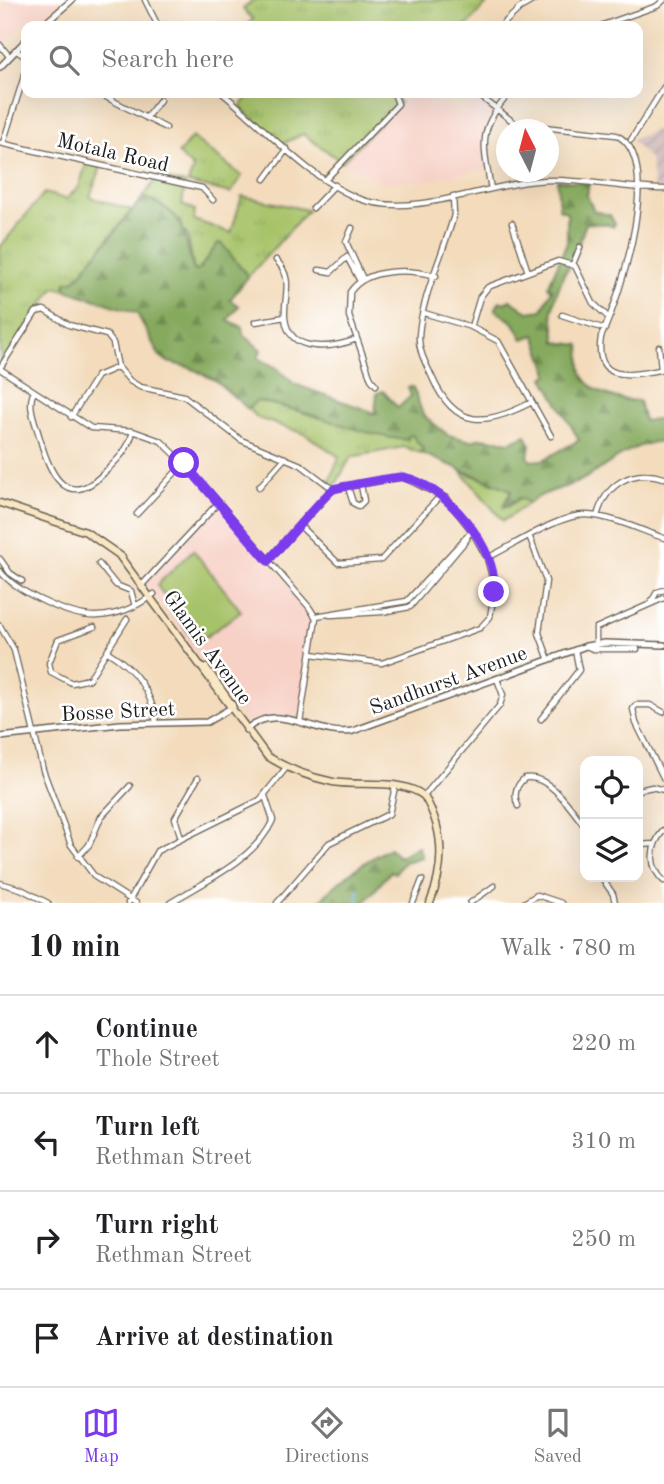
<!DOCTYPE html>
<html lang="en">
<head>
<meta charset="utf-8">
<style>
	:root { --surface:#fff; --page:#f2f2f2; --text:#202124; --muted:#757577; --line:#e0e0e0; --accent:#7c3aed }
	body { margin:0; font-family:"Old Standard TT",serif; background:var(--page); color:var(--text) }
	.controls { position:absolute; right:21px; bottom:21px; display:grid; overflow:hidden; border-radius:14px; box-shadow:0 7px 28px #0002 }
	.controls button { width:63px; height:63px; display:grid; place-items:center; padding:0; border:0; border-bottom:2px solid var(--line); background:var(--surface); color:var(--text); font:35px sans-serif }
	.compass { position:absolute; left:496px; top:119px; width:63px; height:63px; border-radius:50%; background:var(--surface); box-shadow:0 7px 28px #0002; rotate:354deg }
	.stop { position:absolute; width:21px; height:21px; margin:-16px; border:5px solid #7c3aed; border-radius:50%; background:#fff }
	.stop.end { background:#7c3aed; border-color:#fff; box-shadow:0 2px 7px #0008 }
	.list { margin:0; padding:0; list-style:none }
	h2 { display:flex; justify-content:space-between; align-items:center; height:91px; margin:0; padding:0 28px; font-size:30px }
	h2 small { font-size:23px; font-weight:400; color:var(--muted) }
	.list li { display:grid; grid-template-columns:46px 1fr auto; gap:21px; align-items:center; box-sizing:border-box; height:98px; padding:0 28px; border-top:2px solid var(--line) }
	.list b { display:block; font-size:26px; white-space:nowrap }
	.list p { margin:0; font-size:23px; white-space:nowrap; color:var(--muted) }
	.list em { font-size:23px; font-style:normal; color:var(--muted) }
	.icon { flex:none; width:38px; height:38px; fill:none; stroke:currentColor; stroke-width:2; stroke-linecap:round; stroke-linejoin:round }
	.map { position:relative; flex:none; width:664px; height:903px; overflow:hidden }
	.search { position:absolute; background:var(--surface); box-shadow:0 7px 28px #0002; left:21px; right:21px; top:21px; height:77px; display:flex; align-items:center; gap:18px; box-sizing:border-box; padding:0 24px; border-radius:14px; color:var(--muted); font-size:26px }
	.sheet { height:483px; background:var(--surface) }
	nav { display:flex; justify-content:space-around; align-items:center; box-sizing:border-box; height:98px; border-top:2px solid var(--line); background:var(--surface); font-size:19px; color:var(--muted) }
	nav a { display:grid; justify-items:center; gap:4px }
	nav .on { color:var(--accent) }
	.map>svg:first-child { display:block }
</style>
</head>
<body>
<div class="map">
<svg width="664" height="903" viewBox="0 0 664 903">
	<defs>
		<pattern id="industrial-furrows" width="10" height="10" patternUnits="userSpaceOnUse" patternTransform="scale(1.75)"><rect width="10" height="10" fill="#d2bfbf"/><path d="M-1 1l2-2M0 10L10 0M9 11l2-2" fill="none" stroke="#b4a4a4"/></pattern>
		<pattern id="grass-tufts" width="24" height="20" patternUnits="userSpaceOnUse" patternTransform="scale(1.75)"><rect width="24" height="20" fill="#a7c369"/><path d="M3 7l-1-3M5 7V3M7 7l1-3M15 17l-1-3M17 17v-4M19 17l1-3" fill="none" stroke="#8fa75a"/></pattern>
		<pattern id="forest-firs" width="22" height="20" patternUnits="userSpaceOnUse" patternTransform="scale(1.75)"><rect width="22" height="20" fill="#85a95d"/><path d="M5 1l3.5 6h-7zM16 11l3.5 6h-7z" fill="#6c894c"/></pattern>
	</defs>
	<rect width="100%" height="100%" fill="#fff"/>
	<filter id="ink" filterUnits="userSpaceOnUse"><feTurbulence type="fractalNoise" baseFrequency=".0143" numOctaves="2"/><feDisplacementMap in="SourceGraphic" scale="14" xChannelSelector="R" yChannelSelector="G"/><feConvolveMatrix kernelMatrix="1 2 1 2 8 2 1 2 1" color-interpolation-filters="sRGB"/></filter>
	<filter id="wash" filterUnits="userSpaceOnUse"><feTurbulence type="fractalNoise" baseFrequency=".00686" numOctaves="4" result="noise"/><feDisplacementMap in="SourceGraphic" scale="28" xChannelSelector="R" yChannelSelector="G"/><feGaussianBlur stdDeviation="1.57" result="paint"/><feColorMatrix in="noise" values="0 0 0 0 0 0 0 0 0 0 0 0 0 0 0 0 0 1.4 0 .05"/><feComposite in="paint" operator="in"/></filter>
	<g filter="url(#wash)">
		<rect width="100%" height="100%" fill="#f3dbbc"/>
		<!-- built -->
		<path fill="#f7d1c6" d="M8,0H62L45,15L39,19L33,16L20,27L9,39L6,51L0,43V15Z
			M409,93H429L439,102L462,113L478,95L496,110L487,123L483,137L487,169L424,181L383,182L342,162Z
			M218,503L315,616L300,722L267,717L249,727L144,582Z"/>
		<!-- industrial -->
		<path fill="url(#industrial-furrows)" d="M664,127V189H654L650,159L631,140Z"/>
		<!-- grass -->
		<path fill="url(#grass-tufts)" stroke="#627042" stroke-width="2" d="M253,0H490L467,26H246L253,19L243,9Z
			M252,93H390L400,102L342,162L303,134L282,144L240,107Z
			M192,137L242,176L231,193L188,183L193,168L178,154Z
			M87,161L101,167L90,197L132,210L75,280L65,284L66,290L55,287L0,366V247L44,193L66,199L79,187Z
			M158,177L185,184L182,205L195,210L194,220L231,233L242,196L308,210L248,277L222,244H218L198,271H194L188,236L156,202L143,197Z
			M255,400L408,439V435H412L423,449L421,453L404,447L351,457L333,489L328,485L339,457L305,434L257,418L248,409Z
			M461,471L512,490L503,505L508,507L520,498L529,503L503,521Z"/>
		<!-- forest -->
		<path fill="url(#forest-firs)" stroke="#50623c" stroke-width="2" d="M557,180L589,183L587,196L594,211L610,215L615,224L613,227L607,224L586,223L572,264L564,274L556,295L552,311L556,342L580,345C581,353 580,365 582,373C589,393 621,401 639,401L644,421L664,418V441C629,443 609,466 580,481C563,489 544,491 529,503L520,498L504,507L511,490L421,453L423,449L412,435L408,436V440C356,435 308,409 256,401L248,409L215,380L191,368L168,362L159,355L137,313L66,290V282L75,280L143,197C190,215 181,230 194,271H198L218,243L222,244L248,277L230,300L239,306L228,320L242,327L243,334L261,350L258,358L277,368L294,384L375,413L377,393L383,391L398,408L411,396L408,387H413L423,415L448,435L471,441L481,438L510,442L526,435L530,444L528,456L531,461L543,460L579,440L544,378L549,374L535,335L523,339L514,323L495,310L500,301L504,303L510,300L528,312L542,310L552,289L548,287L567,242V212L559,209Z
			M418,846L422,857L404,862L395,873L391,871L364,903H318C340,879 361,863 390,848L399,857Z"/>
		<!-- park -->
		<path fill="#a7c369" stroke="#627042" stroke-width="2" d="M193,550L241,611L196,644L157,585Z"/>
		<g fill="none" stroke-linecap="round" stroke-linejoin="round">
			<!-- stream -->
			<path stroke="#75b1e7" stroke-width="2" d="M357,903L359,890"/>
		</g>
	</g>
	<g filter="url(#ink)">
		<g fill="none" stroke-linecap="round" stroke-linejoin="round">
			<defs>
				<path id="minor" d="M145,0L158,26
					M501,26L520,8L534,0
					M600,26L657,6L664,0
					M0,45L9,56
					M15,50L26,57
					M98,93L166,128
					M222,93C265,127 305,176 357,198C415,221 492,180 552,180C589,180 627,189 664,189
					M476,93L516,124L616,135C664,157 623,290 601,337C593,385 634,375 664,369
					M146,118L160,100
					M631,140L664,87
					M0,143L202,188L213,200
					M3,143L26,70
					M265,179L287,149
					M326,179L398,104L394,93
					M491,189C483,144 477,129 510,93
					M453,196L454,215C444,252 421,298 419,336C418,350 426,364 432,377C455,430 486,426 532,402
					M313,208L335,185
					M512,223L528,272
					M352,228L346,242L363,279
					M276,260C295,279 283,296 285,318C289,355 333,348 357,339
					M573,264L580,247
					M319,270L331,272L347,257L360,281
					M424,313L471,327L498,341L551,436
					M562,315L605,329
					M255,322L285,317
					M471,327L480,297L488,287L558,261L575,266L593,303L609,318
					M659,347L661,369
					M0,368L36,312L44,310L69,325L107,335L113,343L118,367L130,381L140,387L184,396L241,440L301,465L333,489
					M0,369L91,428L133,431L161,441L184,463L309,607L316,618L300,722
					M376,385L371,379L349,316L350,292C367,267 410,269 436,276
					M34,392C26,405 37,426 40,439C51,479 69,510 106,471C119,458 129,449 133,431
					M71,417L97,376L118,367
					M259,487L285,458
					M348,487L353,503L359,506L364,501L361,485
					M137,514L184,463
					M597,516C606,484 631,468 664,478
					M300,526L338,563L381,560L441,495
					M530,538L546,581L539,633L549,660
					M487,558C513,546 560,514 586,515C611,516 640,530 664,538
					M0,559L10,573L22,581
					M268,561L333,489L403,477L446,498L472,531L487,558L495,588L490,617L480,628L382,663L311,654
					M99,564L116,585L131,591L135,606
					M0,571C16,592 72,618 98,616C118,615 138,606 154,594
					M142,585L218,503
					M650,604L657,592L664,590
					M330,615L382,612L410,607L467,539
					M316,616L407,601L472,531
					M0,626L14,650L43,770L71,845L95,877L136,903
					M94,627L58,640L49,663L51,672L72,683L89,679L127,619
					M596,644V628L664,598
					M586,646L593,649H637
					M108,652C134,668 152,692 156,722
					M663,712L650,705H636L633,709L636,723L664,779
					M541,719L579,670L575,650
					M639,790L652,787L664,790
					M424,796L500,705L503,695L497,679
					M518,806C513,795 516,785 525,778C550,774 572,810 585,827
					M664,830C650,845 648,867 664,881
					M181,838L175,818L198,778
					M638,845L654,844
					M78,857L89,845L101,817L130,786
					M601,877L613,894L615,903
					M0,883L21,889L48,903
					M128,903L157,851L260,800L286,768
					M170,903C205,881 255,860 273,820L265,796
					M277,903L329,843L389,814L395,787
					M413,903L422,880
					M470,903L494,886
					M524,903L537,895L561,903"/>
				<path id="tertiary" d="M42,26L72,0
					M0,67L26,40
					M246,730C279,699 315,738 353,731L586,646L605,643L664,645
					M0,737L120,724L207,722L233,707"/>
				<path id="secondary" d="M0,503L86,532L122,557
					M118,554L267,756C287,769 309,777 333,782C360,787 401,778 424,796C445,831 445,866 430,903
					M206,668L232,705"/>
			</defs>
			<!-- minor casing -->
			<use href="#minor" stroke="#675f54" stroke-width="7"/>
			<!-- tertiary casing -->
			<use href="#tertiary" stroke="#675f54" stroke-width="8"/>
			<!-- secondary casing -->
			<use href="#secondary" stroke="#675f54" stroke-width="9"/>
			<!-- minor -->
			<use href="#minor" stroke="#fff" stroke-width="4.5"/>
			<!-- tertiary -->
			<use href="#tertiary" stroke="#fff" stroke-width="5"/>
			<!-- secondary -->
			<use href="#secondary" stroke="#f9e7c3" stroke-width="6"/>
		</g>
	</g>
	<g fill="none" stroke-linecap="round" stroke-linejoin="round" filter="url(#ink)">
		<!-- route -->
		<path stroke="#7c3aed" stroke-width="9" d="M184,463L268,561C279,549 325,493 334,489C339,487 398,476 403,477C445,485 499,548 494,592"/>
	</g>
	<g text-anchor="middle" stroke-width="5" stroke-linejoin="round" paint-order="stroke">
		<!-- street labels -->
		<g font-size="21" fill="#1c1c1c" stroke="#fff">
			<text transform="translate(113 152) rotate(13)" y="7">Motala Road</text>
			<text transform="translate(208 647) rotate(54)" y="7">Glamis Avenue</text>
			<text transform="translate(448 680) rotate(-20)" y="7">Sandhurst Avenue</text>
			<text transform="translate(118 711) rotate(-3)" y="7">Bosse Street</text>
		</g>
	</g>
</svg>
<div class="controls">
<button><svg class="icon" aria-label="locate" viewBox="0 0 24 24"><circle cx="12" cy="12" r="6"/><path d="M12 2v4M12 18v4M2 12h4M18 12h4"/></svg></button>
<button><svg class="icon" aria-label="layers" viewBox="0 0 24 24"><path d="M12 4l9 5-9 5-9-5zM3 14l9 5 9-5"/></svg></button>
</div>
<svg class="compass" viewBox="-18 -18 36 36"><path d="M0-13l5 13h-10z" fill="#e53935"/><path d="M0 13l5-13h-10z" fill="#757577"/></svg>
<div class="stop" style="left:184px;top:463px"></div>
<div class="stop end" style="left:494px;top:592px"></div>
<div class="search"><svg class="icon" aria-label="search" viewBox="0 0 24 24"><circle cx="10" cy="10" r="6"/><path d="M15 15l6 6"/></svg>Search here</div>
</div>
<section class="sheet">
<h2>10 min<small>Walk · 780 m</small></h2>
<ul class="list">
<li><svg class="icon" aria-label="ahead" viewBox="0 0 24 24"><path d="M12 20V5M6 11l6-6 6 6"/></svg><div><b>Continue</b><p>Thole Street</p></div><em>220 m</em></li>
<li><svg class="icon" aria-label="left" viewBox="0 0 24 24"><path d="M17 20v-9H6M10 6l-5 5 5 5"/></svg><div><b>Turn left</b><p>Rethman Street</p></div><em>310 m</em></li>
<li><svg class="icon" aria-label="right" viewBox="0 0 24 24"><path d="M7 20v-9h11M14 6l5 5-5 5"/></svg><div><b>Turn right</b><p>Rethman Street</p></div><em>250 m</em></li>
<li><svg class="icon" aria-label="arrive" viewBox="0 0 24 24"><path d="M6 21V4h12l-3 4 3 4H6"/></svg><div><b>Arrive at destination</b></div></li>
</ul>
</section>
<nav>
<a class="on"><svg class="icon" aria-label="map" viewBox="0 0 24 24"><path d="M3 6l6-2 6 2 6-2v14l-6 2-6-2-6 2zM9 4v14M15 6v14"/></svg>Map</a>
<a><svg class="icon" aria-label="directions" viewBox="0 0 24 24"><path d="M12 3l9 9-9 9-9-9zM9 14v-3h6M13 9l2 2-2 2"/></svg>Directions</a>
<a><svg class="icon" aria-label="saved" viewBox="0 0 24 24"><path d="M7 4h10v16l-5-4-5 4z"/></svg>Saved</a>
</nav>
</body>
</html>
